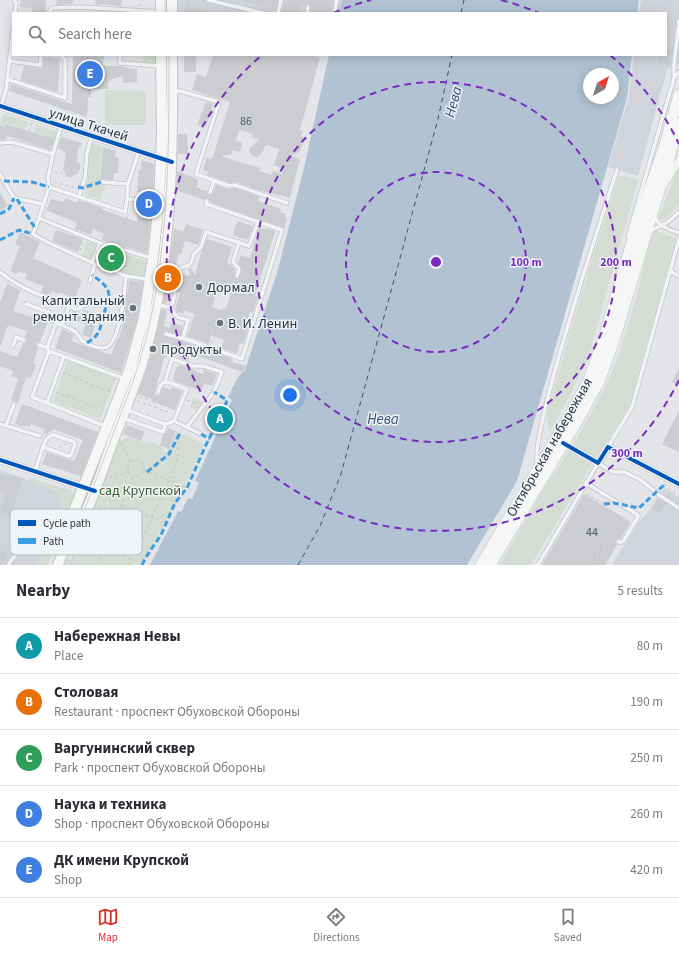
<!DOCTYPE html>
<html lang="en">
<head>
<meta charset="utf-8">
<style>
	:root { --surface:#fff; --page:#f2f2f3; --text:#2b2b33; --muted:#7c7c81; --line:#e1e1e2; --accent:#d93025 }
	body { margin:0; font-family:"Source Sans 3",sans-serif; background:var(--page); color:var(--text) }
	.compass { position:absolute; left:583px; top:68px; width:36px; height:36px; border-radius:50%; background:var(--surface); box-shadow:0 2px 10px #0003; rotate:39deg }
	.you { position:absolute; left:290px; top:395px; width:14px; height:14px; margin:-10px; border:3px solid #fff; border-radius:50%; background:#1a73e8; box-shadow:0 0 0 6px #1a73e833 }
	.badge { display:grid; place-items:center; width:26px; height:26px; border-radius:50%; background:var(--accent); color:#fff; font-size:13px; font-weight:700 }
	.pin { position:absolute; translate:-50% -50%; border:2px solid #fff; box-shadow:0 1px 4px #0006 }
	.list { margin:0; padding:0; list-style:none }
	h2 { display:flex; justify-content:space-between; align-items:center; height:52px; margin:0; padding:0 16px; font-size:17px }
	h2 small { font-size:13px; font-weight:400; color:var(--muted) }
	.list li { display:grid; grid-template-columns:26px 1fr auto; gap:12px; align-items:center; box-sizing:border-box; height:56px; padding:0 16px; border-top:1px solid var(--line) }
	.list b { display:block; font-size:15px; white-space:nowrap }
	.list p { margin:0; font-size:13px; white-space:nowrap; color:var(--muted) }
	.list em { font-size:13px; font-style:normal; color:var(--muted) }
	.icon { flex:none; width:22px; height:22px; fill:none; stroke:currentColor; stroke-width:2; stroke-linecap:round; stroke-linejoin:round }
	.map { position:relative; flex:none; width:679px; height:565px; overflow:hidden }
	.search { position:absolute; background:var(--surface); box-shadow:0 2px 10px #0003; left:12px; right:12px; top:12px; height:44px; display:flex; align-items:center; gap:10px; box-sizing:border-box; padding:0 14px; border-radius:0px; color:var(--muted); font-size:15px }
	.sheet { height:332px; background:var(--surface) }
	nav { display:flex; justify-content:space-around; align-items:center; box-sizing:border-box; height:56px; border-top:1px solid var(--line); background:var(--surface); font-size:11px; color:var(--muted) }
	nav a { display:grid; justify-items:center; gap:2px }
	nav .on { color:var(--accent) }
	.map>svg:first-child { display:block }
</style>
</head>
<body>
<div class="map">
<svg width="679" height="565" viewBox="0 0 679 565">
	<rect width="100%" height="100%" fill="#e3e5e8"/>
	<!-- built -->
	<path fill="#d1d5db" d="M177,0H342L339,13H177Z
		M641,0H679V64H674L667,70L638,176L608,167L629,97L634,55H666V13H639Z
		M0,470L58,491L61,505L37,565H0Z
		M664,488L679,497V565H612L640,520L647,514Z"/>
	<!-- green -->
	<path fill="#d4dcd3" d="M143,55H155V64L142,63Z
		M105,90L146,91V125H105Z
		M3,114L28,122L25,130L5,123L3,128L1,127L0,124Z
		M36,125L58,132L51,151L50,150L53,139L34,132Z
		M92,143L102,146L99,184L105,185L104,191H102L100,200L84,194L88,179L89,153Z
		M679,165V206L664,219H658Z
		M619,175L638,180L590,351L574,388L550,432L547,422V413L586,279Z
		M655,230L676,239L629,406L598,456H591L573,445C586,422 599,401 609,378C630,333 639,282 652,235Z
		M87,241L146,261L144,276L127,275L99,264L98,262L82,256Z
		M68,360L116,378L100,419L53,401Z
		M193,398L204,402L197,411L190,407Z
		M176,431L204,444L176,504L141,565H65L67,559L70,560L81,539L120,439L123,440L127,437C132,438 135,439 139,441C147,444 164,441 165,454L170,449Z
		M569,451L592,464L531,565H500L542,492Z
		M30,478L73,491L75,494L48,565H37L61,505L58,490L29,481Z"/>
	<!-- water -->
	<path fill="#b1c3d3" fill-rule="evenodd" d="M342,0H639L637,13H339Z
		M329,55H632L627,98L517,481L467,565H150L178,511L181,512L188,498L192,499L199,483L195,481L232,400L228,397C233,388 236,377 245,370L277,273L304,168ZM589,74H613V98H589Z"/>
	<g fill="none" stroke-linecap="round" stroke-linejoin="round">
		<!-- ferry -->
		<path stroke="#335476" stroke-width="1" stroke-dasharray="5 4" stroke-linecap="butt" d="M461,13L464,0
			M298,565L320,526L341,474L438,119L452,55"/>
	</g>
	<!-- building -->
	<path fill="#cbcdd0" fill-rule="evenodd" d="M21,0H46L45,13H31L32,8L20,7Z
		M57,0H73L72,4L56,5Z
		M95,0H122L121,6L100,4L101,5H96Z
		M243,0H278L276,9L243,2Z
		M284,0H333L331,13H310V5L301,4L299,13H282Z
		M189,6L207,11V13H192L188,12Z
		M666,49L672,51L669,66L658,63L661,55H666Z
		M73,55H105L103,60V66H121L127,68L137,69V82L123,83L122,76L108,81V89H91V97H88L87,117L9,91L11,84L72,104Z
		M184,55H196V72H184Z
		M213,55H312L320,58L300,130L303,131L301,136L304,137L300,151L291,156L300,159L290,198L262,191L236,182L229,183L207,175L208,172L203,170L207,157L212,159L230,102L192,90L197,74L206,77ZM239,130L253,134L252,137L259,140L249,149L250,153L253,156L257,157L260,155L266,145L279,149L274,165L283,169L282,174L273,171L272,175L259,171L260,168L223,157V155H231L233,150L240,152L243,143L236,141Z
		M44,57L60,59L58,92L20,80L24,66L42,68L43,65Z
		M206,102L213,104L206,127L197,125Z
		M5,124L54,139L52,146L51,145L50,150L7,136L6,139L0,140V126L4,127Z
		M178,134H187L188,154H178Z
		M61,137L82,143L81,146L78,148L77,161L80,164V171H78V174H75L72,177H66V174H64L65,171H63L66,153L58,148Z
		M103,147L116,151L115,157L119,158L118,173H114L113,180L100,179Z
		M142,160L154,164L153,199L147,253L102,240L104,234L93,229L91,235L75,229L77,223L46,210L51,199L64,202L65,198L77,203L78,200L102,208L101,209L137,222L138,208H136V203H141L142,200L141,198L139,197V192H137L139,169L141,170Z
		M177,171L197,179L198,182L197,187L201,189L203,192V190L207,191L209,195L213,193L216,185L228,189L235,188L260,197L258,201L281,209L280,212L286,214L285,218L287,219L284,228L210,202L208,198L204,200L176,190Z
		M0,193L8,206L0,211Z
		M237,221L253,226L248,240L233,235Z
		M186,224L203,230L198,245L185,241L181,255L179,254L176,265L169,264L174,228L183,232Z
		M259,228L265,229V228L275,231L255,296H258L253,313L250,312L246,325L249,326L243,344L240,343L237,353H235L221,348L224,340L211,335L209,344L187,336L195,314L184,310L183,314L178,312L175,309L180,293L176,290H171L169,301H167L166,303H163L169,270L190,276L188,269L191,268L195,275L202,250L207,239L232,247L227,263L230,264L235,270L234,277L238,279L242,270L238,263L241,255L250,258ZM223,288L232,290L226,309L223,308V310L212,307L217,291L221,293Z
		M56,230L83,239L78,252L52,241Z
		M20,232L40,242L33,258L82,280L74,302L68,299L69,296L59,292V294L52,291L50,296L41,292L43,286L25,279L27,274L18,271L17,274L10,271L20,246L15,244Z
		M129,280L143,282L138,316L121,373L55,348L62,329L74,335L71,341L111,355L116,342L118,338H119L124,320Z
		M7,284L21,290L13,311L32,317L34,313L49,318L40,342H37L36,344L38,348L33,363L36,364L31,378L26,377L18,403L15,401H11L18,379L11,376L13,371L0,366V351L17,357L23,343H26L27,341L25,337L27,331L8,325L0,347V302Z
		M162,309L167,310L164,326L170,328L171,323L183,326L181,335L166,331L163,333L164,336L182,341L233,359L232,362L246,366L244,370L242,372L190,353L188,361L179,358L180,356L166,351L154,395L155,394L157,395H160L163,387L171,390L172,387L182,391L175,410L151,401L152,399L138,394L152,352Z
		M84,310L98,314L91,338L82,335L86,324L73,320L72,323L67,321L69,316L71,317L73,311L83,314Z
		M180,365L203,374L204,370L217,374L212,386L204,383L202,391L174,381L173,378L176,368Z
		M679,368V386L672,382Z
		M22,404L98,432L81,476L42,464L47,452L74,461L83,440L53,429L52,432L50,431L47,434L43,433L45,429L31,424L30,427L25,425L24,427L15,424Z
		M679,411V452L662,444Z
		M127,425L145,432L141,441L123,434Z
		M168,428L176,431L169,449L160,445L163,435L166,433Z
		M0,474L11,477L12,475L23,478L11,515L0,512L6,494L0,492Z
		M584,494L631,522L620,539L615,540V542L617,545L605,565H542Z
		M658,498L666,503L659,513L652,508Z
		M0,549L8,555L1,565H0Z"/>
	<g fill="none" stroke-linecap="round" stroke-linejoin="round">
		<defs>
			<path id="service" d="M14,0L16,3L15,13
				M208,0L263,13
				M48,13L52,8L80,7L160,12
				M278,13L281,0
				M307,13L308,7
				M334,13L337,0
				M120,55V63L161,66
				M9,61L40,65L41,55
				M674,78L679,72
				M7,79L65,98V59L60,55H51
				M173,91H180L219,102L196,174L229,186L235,185L287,203
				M1,107L6,90L13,31
				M0,143L12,142L53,154L48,178L49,187L125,212L127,199
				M139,151L128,184L127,199L139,200
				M53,154L61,126
				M0,174L14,198L43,204
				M101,182L128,184
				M49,187L39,218L100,243L152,258
				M210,192L214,181
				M79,196L85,178L87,153L92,136
				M655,216C658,227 669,229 679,233
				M39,218L33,234L47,242L95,264L126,276L146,279
				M651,232L652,230L668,222L679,212
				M628,237L674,78V64L679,21
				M92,263L100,243
				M164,266L178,269L189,265L191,263L194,254L201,247L206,232L249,246L258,222
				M670,271L679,276
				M0,272C22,290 50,299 76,309L80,308L88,302
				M237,276L239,269L233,262L239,242
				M90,281L95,264
				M26,304L51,313C55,328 63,323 74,331C78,333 80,340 84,342C88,345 97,348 102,348C120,351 125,289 126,276
				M158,305L170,307L177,317L188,320L183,338L242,359L282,230L206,204L207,201
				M170,307L173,302L175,293
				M56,323L47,348L49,351L32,397L105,426
				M62,325L69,306
				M166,334L180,338H183
				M39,345L47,348
				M13,346L16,337L24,340
				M49,351L125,379
				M165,381L172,359L193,366H203L222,372L214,392L187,427
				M47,403L64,356
				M130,411L162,423L166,424L174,421L187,389L165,381L160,386L158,392
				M123,418L163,432L166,424
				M174,421L201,434
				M0,424L40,436
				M6,426L14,404
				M608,447L632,407L679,239
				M538,465C526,443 605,208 617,170
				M35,471L43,447L69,456L71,455L75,445L74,442L54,435C47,436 45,441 43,447
				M586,483L638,515V517L624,540L622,542H618
				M8,565L17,553L28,544
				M538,565L598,463L613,472H624L639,479L651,488L659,495L679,508"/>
			<path id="minor" d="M0,106L172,162
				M665,183L679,160
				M563,443L598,463L608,447L679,484
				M0,460L95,491"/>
			<path id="secondary" d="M161,0V13
				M172,0V13
				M59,549L130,368L144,317L153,258L159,202L162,132L161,55
				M58,565C66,546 77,530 86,512C97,488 105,462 114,438C125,409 138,380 146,350C172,255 173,152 172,55"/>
			<path id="primary" d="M481,565L569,417L588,382L602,345L638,222L665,145L679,95
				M490,565L577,421L599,381L615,337L679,124"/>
		</defs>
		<!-- service casing -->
		<use href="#service" stroke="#c1c3c6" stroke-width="5"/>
		<!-- minor casing -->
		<use href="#minor" stroke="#c1c3c6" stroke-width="8"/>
		<!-- secondary casing -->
		<use href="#secondary" stroke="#c1c3c6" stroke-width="12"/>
		<!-- primary casing -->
		<use href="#primary" stroke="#bfc2c5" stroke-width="12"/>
		<!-- path -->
		<path stroke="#c2c3c8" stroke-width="1" stroke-dasharray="3 3" stroke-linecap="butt" d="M139,6L143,0
			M185,12L189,0
			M29,131L32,123
			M55,172L63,173
			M54,182L76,188
			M127,216L125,224L126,227L147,233
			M80,251L84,241
			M127,271L140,260
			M221,313L223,308
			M212,343L219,321
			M164,356L168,357
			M63,373L112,392
			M56,392L105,411
			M139,397L147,399V397
			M187,400L197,404
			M137,401L171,413
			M121,443L130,462
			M59,448L60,447L66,444
			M128 468a8 8 0 1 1 16 0a8 8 0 1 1-16 0Z
			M144,470L191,490
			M109,477L129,472
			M665,484V487L679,495
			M104,491L109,495L112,512
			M586,494L604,504
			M109,495L121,506L169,524
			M98,506L118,514
			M597,533C604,542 600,554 597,565
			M81,537L100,545
			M100 547a6 6 0 1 1 12 0a6 6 0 1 1-12 0Z
			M108,541L133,476
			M589,547L593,551L600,550
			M112,550L132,560
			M594,552L596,564
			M70,565L76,548
			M98,565L103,553
			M128,565L136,553L174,469L178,453L180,433L182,430"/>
		<!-- service -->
		<use href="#service" stroke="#f2f3f5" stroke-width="3.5"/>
		<!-- minor -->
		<use href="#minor" stroke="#f2f3f5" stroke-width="7"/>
		<!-- secondary -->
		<use href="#secondary" stroke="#f6f6f7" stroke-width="10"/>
		<!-- primary -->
		<use href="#primary" stroke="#f6f6f7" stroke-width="11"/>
		<!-- tram -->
		<path stroke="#cbcdd0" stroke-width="1" d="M165,0V13
			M63,565C81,520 98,475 115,429C127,398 139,367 147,335C169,243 169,148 169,55"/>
		<!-- quiet -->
		<path stroke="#3d9de3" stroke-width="3" stroke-dasharray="6 3" stroke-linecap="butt" d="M4,181L32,182L49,187
			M78,187L82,188L101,182
			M17,199L35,228
			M0,214L9,209L14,198
			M0,240L19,230L33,234
			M87,343L94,338L99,332L109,296C109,286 99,280 92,275
			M201,434L210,439
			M147,472L169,454L180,433
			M604,504L614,503L639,508L665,484
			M142,565L146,557L161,535L175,503L187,488L205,447L225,406L227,400L214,392"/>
		<defs>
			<path id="cycleway" d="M0,106L172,162
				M563,443L598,463L608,447L679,484
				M0,460L95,491"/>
		</defs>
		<!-- cycleway casing -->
		<use href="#cycleway" stroke="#f0f4f7" stroke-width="6"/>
		<!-- cycleway -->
		<use href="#cycleway" stroke="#0057b8" stroke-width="4"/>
	</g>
	<!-- distance rings -->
	<g fill="none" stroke="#7b2cbf" stroke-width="2" stroke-dasharray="7 5">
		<circle cx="436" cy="262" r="90"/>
		<circle cx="436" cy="262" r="180"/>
		<path d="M679 380A270 270 0 1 1 262 55M333 13A270 270 0 0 1 371 0M501 0A270 270 0 0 1 539 13M610 55A270 270 0 0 1 679 144"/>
	</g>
	<!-- markers -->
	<g fill="#6a717b" stroke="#f0f4f7" stroke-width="1.5">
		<circle cx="199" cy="287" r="4"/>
		<circle cx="133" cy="308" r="4"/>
		<circle cx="220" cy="323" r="4"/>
		<circle cx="153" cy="349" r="4"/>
	</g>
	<g text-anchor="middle" stroke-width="3" stroke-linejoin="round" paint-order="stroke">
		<!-- number labels -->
		<g font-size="12" fill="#525a66">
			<text x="246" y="125">86</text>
			<text x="592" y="536">44</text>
		</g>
		<!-- street labels -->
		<g font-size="14" fill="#293341" stroke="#f0f4f7">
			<text transform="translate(89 124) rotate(18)" y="5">улица Ткачей</text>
			<text transform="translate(549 447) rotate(-60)" y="5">Октябрьская набережная</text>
		</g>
		<!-- poi labels -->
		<g font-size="14" fill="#293341" stroke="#f0f4f7" text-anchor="start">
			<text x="207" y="292">Дормал</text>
			<text x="125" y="305" text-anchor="end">Капитальный<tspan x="125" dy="16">ремонт здания</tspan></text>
			<text x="228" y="328">В. И. Ленин</text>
			<text x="161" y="354">Продукты</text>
		</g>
		<!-- park labels -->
		<g font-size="14" fill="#405d36" stroke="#f0f4f7">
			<text x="140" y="495">сад Крупской</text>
		</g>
		<!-- water labels -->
		<g font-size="15" font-style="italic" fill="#335476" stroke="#f0f4f7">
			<text transform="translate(453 102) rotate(-75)" y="5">Нева</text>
			<text x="383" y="424">Нева</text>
		</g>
	</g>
	<!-- legend -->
	<rect x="10" y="509" width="132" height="46" rx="6" fill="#f0f4f7" stroke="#b4bac0" stroke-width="1"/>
	<rect x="18" y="520" width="18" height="6" fill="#0057b8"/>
	<rect x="18" y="538" width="18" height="6" fill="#3d9de3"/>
	<g font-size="11" fill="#293341">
		<text x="43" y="527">Cycle path</text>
		<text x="43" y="545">Path</text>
	</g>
	<circle cx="436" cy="262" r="6" fill="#7b2cbf" stroke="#f0f4f7" stroke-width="2"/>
	<g font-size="12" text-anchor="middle" font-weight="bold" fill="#7b2cbf" stroke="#f0f4f7" stroke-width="3" stroke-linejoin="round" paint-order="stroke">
		<text x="526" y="266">100 m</text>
		<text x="616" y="266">200 m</text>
		<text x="627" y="457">300 m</text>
	</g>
</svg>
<svg class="compass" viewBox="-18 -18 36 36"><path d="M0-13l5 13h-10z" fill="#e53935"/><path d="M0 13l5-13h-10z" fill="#7c7c81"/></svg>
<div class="you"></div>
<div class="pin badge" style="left:220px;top:419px;background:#0f9aa8">A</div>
<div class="pin badge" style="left:168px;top:278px;background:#e8710a">B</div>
<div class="pin badge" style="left:111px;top:258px;background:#2e9e5b">C</div>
<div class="pin badge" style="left:149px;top:204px;background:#3f7fe0">D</div>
<div class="pin badge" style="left:90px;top:74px;background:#3f7fe0">E</div>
<div class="search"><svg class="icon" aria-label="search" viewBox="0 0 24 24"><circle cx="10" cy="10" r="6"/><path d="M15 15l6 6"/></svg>Search here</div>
</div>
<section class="sheet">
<h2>Nearby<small>5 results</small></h2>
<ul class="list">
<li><span class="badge" style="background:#0f9aa8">A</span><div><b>Набережная Невы</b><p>Place</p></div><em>80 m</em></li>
<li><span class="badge" style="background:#e8710a">B</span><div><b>Столовая</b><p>Restaurant · проспект Обуховской Обороны</p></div><em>190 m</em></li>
<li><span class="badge" style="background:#2e9e5b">C</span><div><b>Варгунинский сквер</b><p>Park · проспект Обуховской Обороны</p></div><em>250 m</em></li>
<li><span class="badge" style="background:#3f7fe0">D</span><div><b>Наука и техника</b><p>Shop · проспект Обуховской Обороны</p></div><em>260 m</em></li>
<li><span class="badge" style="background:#3f7fe0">E</span><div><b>ДК имени Крупской</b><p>Shop</p></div><em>420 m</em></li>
</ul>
</section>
<nav>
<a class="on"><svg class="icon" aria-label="map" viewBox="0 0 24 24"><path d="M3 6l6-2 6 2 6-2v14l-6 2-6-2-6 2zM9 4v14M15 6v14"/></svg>Map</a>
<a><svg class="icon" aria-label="directions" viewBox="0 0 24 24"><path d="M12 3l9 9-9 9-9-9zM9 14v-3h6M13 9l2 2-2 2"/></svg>Directions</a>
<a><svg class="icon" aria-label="saved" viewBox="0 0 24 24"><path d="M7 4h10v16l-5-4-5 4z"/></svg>Saved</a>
</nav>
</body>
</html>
